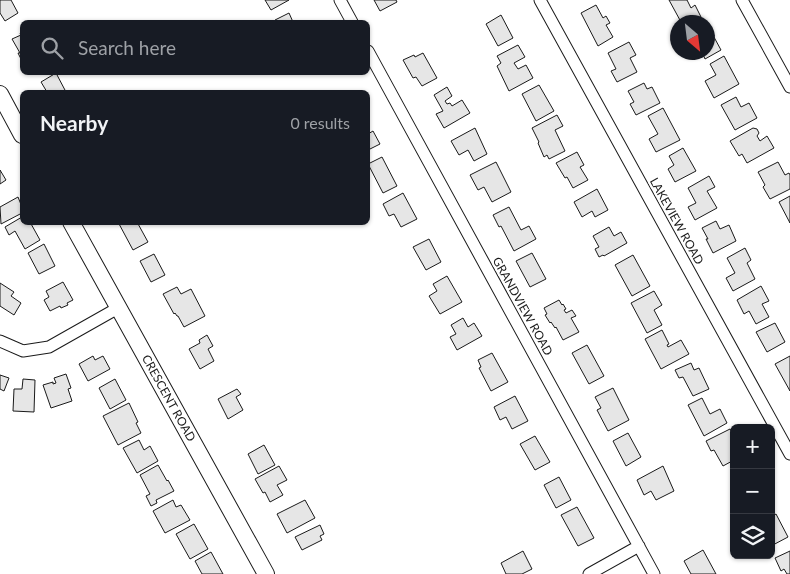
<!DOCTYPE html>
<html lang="en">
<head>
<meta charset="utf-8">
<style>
	body { margin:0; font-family:Lato,sans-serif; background:#20242c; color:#f1f3f6 }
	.controls { position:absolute; right:15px; bottom:15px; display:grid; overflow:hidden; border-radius:8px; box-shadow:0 1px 4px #0004 }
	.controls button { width:45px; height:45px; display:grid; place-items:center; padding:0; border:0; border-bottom:1px solid #363941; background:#171b24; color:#f1f3f6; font:25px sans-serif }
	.compass { position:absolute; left:670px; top:15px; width:45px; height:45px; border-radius:50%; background:#171b24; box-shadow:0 1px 4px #0004; rotate:152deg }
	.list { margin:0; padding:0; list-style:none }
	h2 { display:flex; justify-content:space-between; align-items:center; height:65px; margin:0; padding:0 20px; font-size:21px }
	h2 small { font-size:16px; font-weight:400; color:#9ea1a6 }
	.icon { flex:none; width:28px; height:28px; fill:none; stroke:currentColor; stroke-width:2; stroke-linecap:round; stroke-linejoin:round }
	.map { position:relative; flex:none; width:790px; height:574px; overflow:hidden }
	.search { position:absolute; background:#171b24; box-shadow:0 1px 4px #0004; left:20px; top:20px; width:350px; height:55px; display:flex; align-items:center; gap:12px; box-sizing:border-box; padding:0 18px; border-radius:8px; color:#9ea1a6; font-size:19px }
	.panel { position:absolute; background:#171b24; box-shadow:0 1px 4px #0004; left:20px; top:90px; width:350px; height:135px; border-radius:8px }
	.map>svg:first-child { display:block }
</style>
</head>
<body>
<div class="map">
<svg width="790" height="574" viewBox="0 0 790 574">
	<rect width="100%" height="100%" fill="#fff"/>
	<path fill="#e6e6e6" stroke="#1a1a1a" d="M0 0H11L18 13 5 21 0 13Z
		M265 0H289L271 10Z
		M374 0H396L397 2 380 11Z
		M669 0H687L691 8 695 5 701 17 691 22H681Z
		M596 5 603 18 606 16 610 23 606 25 613 37 598 46 581 13Z
		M289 13 293 22H276L275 20Z
		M501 15 513 38 498 46 486 24Z
		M708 26 721 50 705 59 702 52H708Z
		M22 32V61L18 53H20L12 39 21 35 20 33Z
		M629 42 636 55 630 58 637 72 617 82 611 71 616 69 608 53Z
		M518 45 525 57 514 63 518 69 526 65 533 78 509 91 497 66 501 63 497 56Z
		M423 53 437 78 422 86 416 77 413 78 403 60 414 55 415 57Z
		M724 56 739 84 714 98 705 81 716 75 710 64Z
		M56 73 66 92H47L41 82Z
		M644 83 647 89 652 87 660 103 636 115 630 104 634 102 628 91Z
		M539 85 554 111 536 121 522 94Z
		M447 87 452 96 445 101 447 104 450 103 452 106 462 100 470 113 444 128 436 114 443 111 434 95Z
		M736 97 741 107 749 103 757 118 735 130 721 105Z
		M663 108 680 140 656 152 649 139 658 134 648 116Z
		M557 115 563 126 555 130 565 151 549 159 547 155 544 157 538 143 539 142 532 128Z
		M475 128 487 154 474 161 468 150 459 155 451 141Z
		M753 128 757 129 759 133 757 136 760 141 767 136 774 148 747 163 742 154 739 156 730 141Z
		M373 131 380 144 368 150V133V134Z
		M683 148 696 171 675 182 668 169 674 165 669 156Z
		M577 152 584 165 580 167 588 180 573 188 567 177 565 178 556 163Z
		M382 157 397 186 383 193 368 164Z
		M496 162 511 192 492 202 484 187 478 190 470 175Z
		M778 162 785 175 789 173 790 175V189L770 199 763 187 765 185 758 172Z
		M0 170 6 180 0 184Z
		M709 176 715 187 707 191 717 208 695 220 688 207 696 203 688 188Z
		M597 189 608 210 595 217 592 211 582 217 574 202Z
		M403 193 417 219 401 227 394 214 389 216 383 204Z
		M790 196V223L779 202Z
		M18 197 22 207V213L1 224 0 207Z
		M509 207 521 230 529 226 536 239 514 251 501 226 499 227 493 215Z
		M22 217V222H30L40 240 25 249 15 231 9 235 5 227Z
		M716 221 720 229 729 225 736 241 713 253 706 239H708L702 228Z
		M118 222H137L148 242 133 250Z
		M609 227 614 236 621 232 627 243 604 256 603 255 599 257 595 249 599 247 593 236Z
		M429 239 441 262 426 270 413 247Z
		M44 244 55 266 39 274 28 253Z
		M745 248 751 260 747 263 755 279 733 291 726 278 735 273 727 258Z
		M532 253 546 279 530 287 516 261Z
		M154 254 165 275 151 282 140 261Z
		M633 255 650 286 632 296 615 265Z
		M447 276 462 302 440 314 429 296 437 291 433 284Z
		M63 282 73 300 67 303 68 305 61 308 60 306 50 311 44 300 49 297 46 291Z
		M0 283 14 292 11 296 21 303 14 315 0 306Z
		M761 286 769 301 762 304 769 317 756 324 749 311 744 314 737 300Z
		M177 287 181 294 191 289 205 316 184 327 178 316H177L175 313 174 314 163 294Z
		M654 291 662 305 654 310 662 325 647 333 631 303Z
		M559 300 562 305 563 304 566 309 564 310 566 313 572 310 576 316 571 318 579 332 563 340 556 327 555 328 551 322 550 323 545 315 547 314 544 308Z
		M463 318 468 327 474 323 482 336 457 350 450 337 456 334 451 325Z
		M775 323 785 342 767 352 756 332Z
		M662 330 669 344 667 345 668 347 681 340 689 354 661 369 645 339Z
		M207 335 213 346 208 349 214 361 200 369 189 349 200 343 199 340Z
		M587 345 604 376 589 384 572 353Z
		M492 353 508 382 491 391 479 368 481 367 478 360Z
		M93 356 95 360 103 356 110 369 88 381 79 364Z
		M790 356V391L775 364Z
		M691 363 694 370 699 368 709 389 693 396 683 377 679 378 675 370Z
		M66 374 71 388 68 389 72 401 51 408 43 385 53 382V384L56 383 54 378Z
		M0 375 9 378 4 391 0 389Z
		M23 379 35 380 34 412 13 411 14 389H22Z
		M115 379 126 400 110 409 99 388Z
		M613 388 629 420 608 431 597 410 601 408 595 397Z
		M237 389 241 394 236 397 243 410 228 419 218 399Z
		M515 396 528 421 512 429 506 417 500 420 494 407Z
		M702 398 710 414 720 409 727 423 704 436 688 405Z
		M129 403 138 422 136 423 141 433 118 445 103 416Z
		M730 429 734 436V460L723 466 714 450 711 451 706 441Z
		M628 433 641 457 626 466 613 441Z
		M535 436 550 462 535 470 520 444Z
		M139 440 144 450 150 446 158 461 137 473 123 448Z
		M264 445 275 465 258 474 248 454Z
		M158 465 167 481 168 480 174 491 156 500 157 503 151 506 146 496 150 494 140 475Z
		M279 466 287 480 277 485 283 495 270 502 265 492 263 493 255 479Z
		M663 466 674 491 656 500 651 491 644 495 637 480Z
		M559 477 571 500 556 508 544 485Z
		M173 500 176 507 181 505 190 520 165 533 153 511Z
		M305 500 315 518 287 533 277 514Z
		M577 507 594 538 578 546 561 515Z
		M776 514 788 537 771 546V517Z
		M194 524 208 549 190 559 176 534Z
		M320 525 324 534 320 536 322 540 302 550 295 537Z
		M703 550 716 574H691L684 561Z
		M523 551 532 569 522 574H506L501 563Z
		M790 551V574H787L784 569 781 571 775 558Z
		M211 552 223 574H202L195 561Z"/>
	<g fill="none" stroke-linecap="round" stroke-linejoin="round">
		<defs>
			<path id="street" d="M340 0 352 22
				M540 0 790 454
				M742 0 790 87
				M368 51 654 574
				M0 341 23 351 49 347 118 308
				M589 574 639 546"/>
			<path id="secondary" d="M0 94 22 135
				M71 222 266 574"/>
		</defs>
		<use href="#street" stroke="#1a1a1a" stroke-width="13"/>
		<use href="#secondary" stroke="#1a1a1a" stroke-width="18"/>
		<use href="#street" stroke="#fff" stroke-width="11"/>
		<use href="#secondary" stroke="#fff" stroke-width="16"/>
	</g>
	<g text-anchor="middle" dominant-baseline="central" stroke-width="4" stroke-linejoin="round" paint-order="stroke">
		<g font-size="12" fill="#1a1a1a" stroke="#fff">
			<text transform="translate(677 221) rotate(61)">LAKEVIEW ROAD</text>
			<text transform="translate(523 306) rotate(61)">GRANDVIEW ROAD</text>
			<text transform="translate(169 398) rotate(61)">CRESCENT ROAD</text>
		</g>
	</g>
</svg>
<div class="controls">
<button>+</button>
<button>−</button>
<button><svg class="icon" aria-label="layers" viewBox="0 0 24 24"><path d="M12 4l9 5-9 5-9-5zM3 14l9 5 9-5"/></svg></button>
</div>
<svg class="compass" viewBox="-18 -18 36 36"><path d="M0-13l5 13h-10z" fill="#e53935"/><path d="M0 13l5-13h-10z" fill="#9ea1a6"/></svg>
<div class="search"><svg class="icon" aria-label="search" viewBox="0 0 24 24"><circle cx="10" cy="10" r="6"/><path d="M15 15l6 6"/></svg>Search here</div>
<section class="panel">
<h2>Nearby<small>0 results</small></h2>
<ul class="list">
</ul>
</section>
</div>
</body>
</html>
